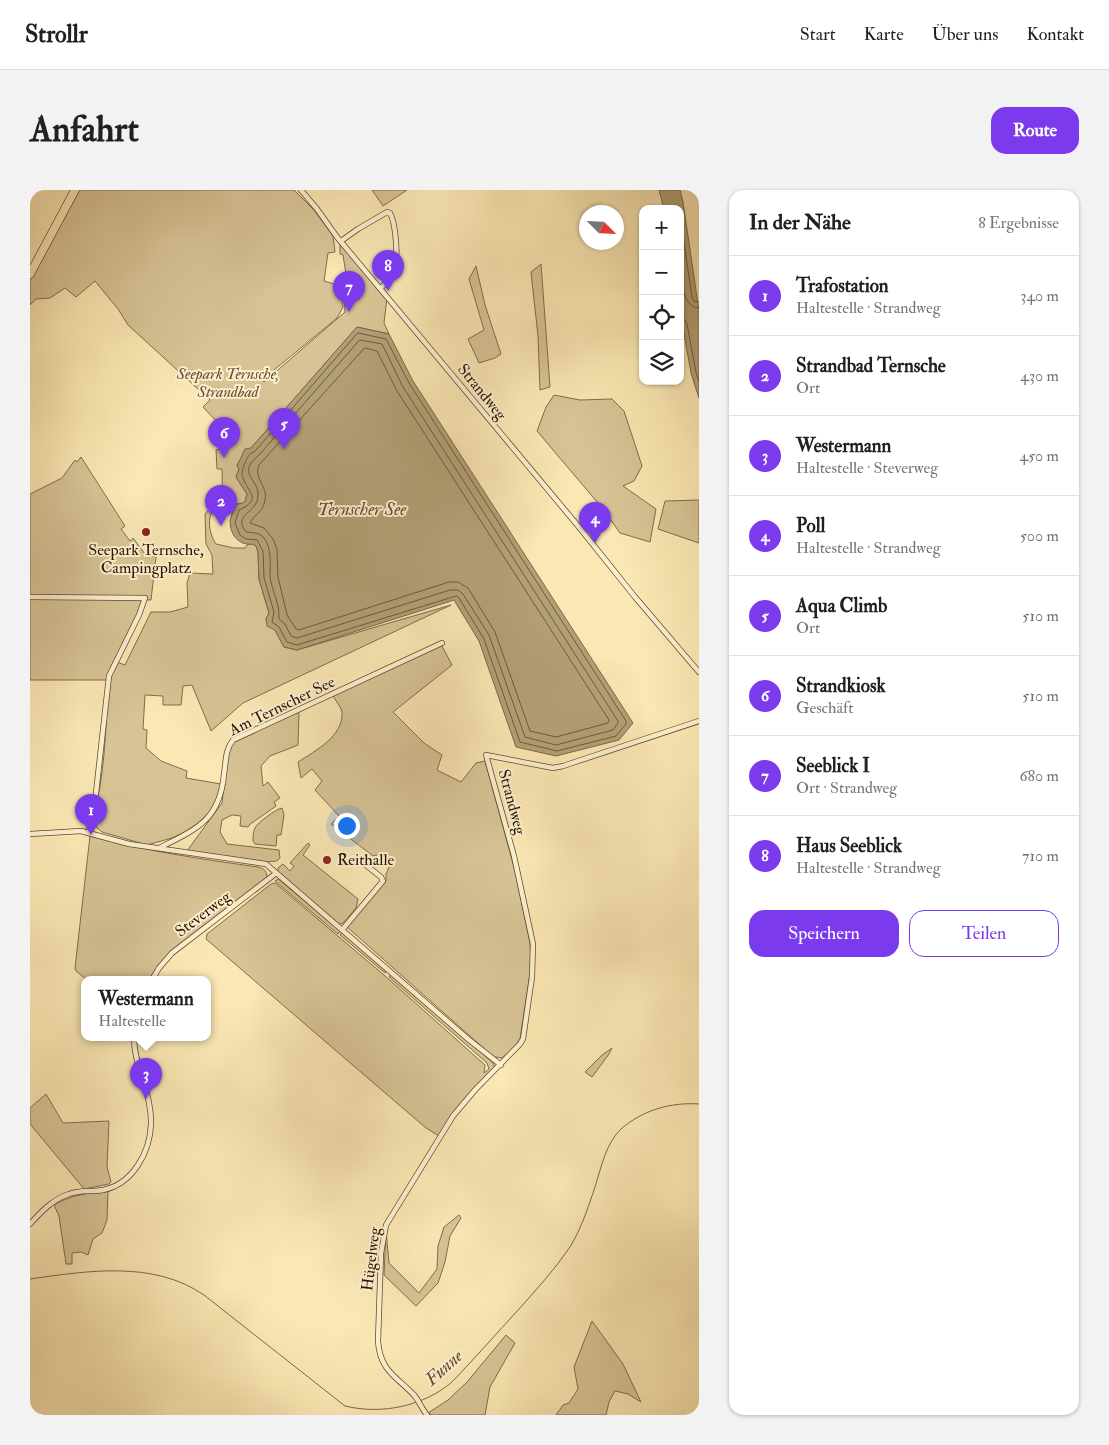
<!DOCTYPE html>
<html lang="de">
<head>
<meta charset="utf-8">
<style>
	body { margin:0; font-family:"IM FELL Double Pica",serif; background:#f2f2f2; color:#202124 }
	.controls { position:absolute; right:15px; top:15px; display:grid; overflow:hidden; border-radius:10px; box-shadow:0 1px 4px #0004 }
	.controls button { width:45px; height:45px; display:grid; place-items:center; padding:0; border:0; border-bottom:1px solid #e0e0e0; background:#fff; color:#202124; font:25px sans-serif }
	.compass { position:absolute; left:549px; top:15px; width:45px; height:45px; border-radius:50%; background:#fff; box-shadow:0 1px 4px #0004; rotate:114deg }
	.you { position:absolute; left:316px; top:635px; width:18px; height:18px; margin:-12px; border:4px solid #fff; border-radius:50%; background:#1a73e8; box-shadow:0 0 0 8px #1a73e833 }
	.badge { display:grid; place-items:center; width:32px; height:32px; border-radius:50%; background:#7c3aed; color:#fff; font-size:16px; font-weight:700 }
	.pin { position:absolute; translate:-50% -41px; filter:drop-shadow(0 1px 2px #0008) }
	.pin::after { content:''; position:absolute; top:26px; width:18px; height:15px; background:inherit; clip-path:polygon(0 0,100% 0,50% 100%) }
	.popup { position:absolute; left:51px; top:786px; width:130px; height:65px; box-sizing:border-box; display:grid; place-content:center; border-radius:10px; background:#fff; filter:drop-shadow(0 1px 4px #0005); font-size:16px; white-space:nowrap; color:#757577 }
	.popup b { font-size:19px; color:#202124 }
	.popup::after { content:''; position:absolute; left:50%; top:100%; margin-left:-10px; border:10px solid transparent; border-top-color:#fff }
	.list { margin:0; padding:0; list-style:none }
	h2 { display:flex; justify-content:space-between; align-items:center; height:65px; margin:0; padding:0 20px; font-size:21px }
	h2 small { font-size:16px; font-weight:400; color:#757577 }
	.list li { display:grid; grid-template-columns:32px 1fr auto; gap:15px; align-items:center; box-sizing:border-box; height:80px; padding:0 20px; border-top:1px solid #e0e0e0 }
	.list b { display:block; font-size:19px; white-space:nowrap }
	.list p { margin:0; font-size:16px; white-space:nowrap; color:#757577 }
	.list em { font-size:16px; font-style:normal; color:#757577 }
	.actions { display:flex; gap:10px; padding:15px 20px }
	.actions a { flex:1; padding:11px 0; border:1px solid #7c3aed; border-radius:15px; text-align:center; font-size:18px; color:#7c3aed }
	.actions .main { background:#7c3aed; color:#fff }
	.icon { flex:none; width:28px; height:28px; fill:none; stroke:currentColor; stroke-width:2; stroke-linecap:round; stroke-linejoin:round }
	.map { position:relative; flex:none; width:669px; height:1225px; overflow:hidden; border-radius:15px }
	header { display:flex; align-items:center; gap:30px; box-sizing:border-box; height:70px; padding:0 25px; background:#fff; border-bottom:1px solid #e0e0e0 }
	header strong { font-size:24px }
	nav { display:flex; gap:28px; margin-inline-start:auto; font-size:18px }
	.intro { display:flex; align-items:center; justify-content:space-between; box-sizing:border-box; height:120px; padding:0 30px }
	h1 { margin:0; font-size:35px }
	.button { padding:12px 22px; border-radius:15px; background:#7c3aed; color:#fff; font-size:18px; font-weight:700 }
	main { display:flex; gap:30px; padding:0 30px }
	aside { flex:1; background:#fff; border-radius:15px; box-shadow:0 1px 4px #0004 }
	.map>svg:first-child { display:block }
</style>
</head>
<body>
<header>
<strong>Strollr</strong>
<nav><a>Start</a><a>Karte</a><a>Über uns</a><a>Kontakt</a></nav>
</header>
<div class="intro"><h1>Anfahrt</h1><a class="button">Route</a></div>
<main>
<div class="map">
<svg width="669" height="1225" viewBox="0 0 669 1225">
	<rect width="100%" height="100%" fill="#fae7b3"/>
	<filter id="stains"><feTurbulence type="fractalNoise" baseFrequency=".004" numOctaves="4"/><feColorMatrix values="0 0 0 0 .2 0 0 0 0 .09 0 0 0 0 .02 0 0 0 .5 -.17"/></filter>
	<radialGradient id="worn" r=".72"><stop offset=".6" stop-color="#630" stop-opacity="0"/><stop offset="1" stop-color="#630" stop-opacity=".3"/></radialGradient>
	<path fill="#d7c395" stroke="#806c4a" d="M49 0H264L284 20 303 46 305 62 298 63 294 91 311 96 313 117 307 128 232 190 234 192 315 122 314 98 318 97 313 65 310 64V53L357 108 354 133 359 144 327 137 221 258 213 265 207 275 209 279 206 287 217 304 215 311 213 313C209 313 188 317 186 318 175 325 180 346 186 354L204 358H215L218 354H223L226 356 228 362 229 389 239 423 236 429 245 440 254 457 267 460 421 415 213 513 181 541 162 495 153 496 151 515H133V506L115 505 113 539 117 540 116 558 131 571 157 581 156 588 191 594 186 614 168 636 142 648 117 655 72 642 66 637 68 631 63 629C75 585 76 538 78 493L77 490H0V304L32 288 45 270 47 272 51 267 95 336 91 339 100 351 103 348 115 364 126 367 121 410H116L87 472 95 475 121 422H140L158 417 157 393 160 383 183 384 182 365 176 354 175 324C192 303 193 306 192 279H187L186 260 192 258 188 233 173 217 180 210 98 135 88 119 65 91 46 107 35 98 20 108 6 109 0 115V91Z
		M342 0H377L353 16Z
		M511 74 520 197 510 200 508 146 501 82Z
		M446 76 455 115 471 164 465 168 449 173 438 149 454 140 439 89Z
		M524 205 550 210 582 209 594 221 612 276 604 291 593 296 626 319 620 352 590 343 573 319 507 241 516 217Z
		M669 310V353L628 339 635 311Z
		M411 454 422 475 363 522 394 553 412 565 407 580 431 592 446 573 455 571 485 681 500 753 501 777 490 849 484 858 472 868 465 867 457 861 317 737 356 691V684L359 677 356 669 351 664 343 666 301 634 309 626 285 600 292 591 282 579 271 588 268 572C285 561 314 546 312 522 311 517 305 510 302 504Z
		M269 522 268 555 240 566 231 576 233 596 238 592 250 608 244 612 246 616 219 635 218 637 210 636 211 626 202 625 192 630 190 642 197 654 249 660 250 668 247 671 236 672 157 661 192 613 198 561 203 550Z
		M252 618 254 625 251 645H247L246 656 225 654 223 651C223 647 223 642 225 638 227 633 246 619 252 618Z
		M60 646C115 661 171 669 228 677 235 679 237 681 237 689L140 763 128 775 119 790H57L46 781 45 778Z
		M278 653 280 655 273 665 328 709 326 718 313 733 309 734 250 683 248 684V678L253 674 260 681 264 676 260 673Z
		M248 689 310 741 308 744 245 691Z
		M245 693 354 785 455 875 454 883 459 879 457 873 359 787 361 784 464 874V879L409 946 396 938 176 749 177 744 241 694Z
		M312 742 357 780 355 783 310 745Z
		M582 858 579 864 562 887 555 882 572 865Z
		M16 904 33 933 79 931 77 977 81 992 79 994 54 999 0 934V918Z
		M78 1001 77 1030 72 1043 63 1049 58 1065 51 1062 42 1063V1074H36L29 1026 24 1015C41 1005 58 1003 78 1001Z
		M429 1025 431 1028 420 1046 415 1072 408 1093 386 1116 354 1085 356 1041 359 1073 389 1103 407 1079 408 1056 414 1037Z
		M562 1131 593 1174 611 1212 598 1204 585 1201 579 1212 576 1225H526L533 1215 539 1213 548 1199 544 1177Z
		M476 1145 485 1153 460 1197 455 1225H401L398 1223 418 1210 437 1192Z"/>
	<path fill="#b39f76" stroke="#7c6747" d="M629 0H650L653 12 669 121V208L661 183 650 121V19H634Z
		M327 137 359 144 383 191 603 533 589 550 526 566 486 557 449 451 424 410 267 460 254 457 245 440 237 436 236 429 239 423 229 389 228 362 226 356 223 354C209 356 200 345 200 331 201 325 204 321 204 315L213 313 215 311 217 304 206 287 209 279 207 276 215 259 221 258Z"/>
	<g fill="none" stroke-linecap="round" stroke-linejoin="round">
		<path stroke="#6e5a3b" stroke-width="1" d="M650 26 662 107 664 111 669 112
			M650 71C652 86 650 117 669 118
			M650 129 655 130 657 134 666 182 669 192
			M328 143 356 149 379 193 596 531V534L586 546 527 561 490 552 454 449 429 408 426 406 267 455 257 452 249 437 242 432 244 422 234 388 233 361 227 350 216 349 210 345 205 333 209 320C233 309 218 303 213 288 211 284 213 277 215 273 218 266 218 265 225 261Z
			M330 150 352 154 373 197 588 531V533L583 540 526 555 495 547 459 445 433 404 428 400H420L267 448 261 446 255 434 249 429C250 414 242 401 240 387 240 375 242 358 234 348 229 342 223 343 216 342 202 324 227 324 228 306 230 289 205 284 229 265Z
			M335 158 347 161 367 201 579 530 578 533 526 547 500 541 465 442 438 398 428 392H419L269 440 266 439 257 425 248 387 247 359 243 349 234 338 220 333C224 324 233 323 235 310 238 296 223 288 229 275Z"/>
		<path stroke="#7c6747" stroke-width="1" d="M0 1089C57 1081 123 1070 174 1105L315 1216C352 1225 394 1216 422 1192 445 1168 467 1143 489 1119 507 1099 525 1079 540 1057 551 1039 558 1018 565 997 571 978 576 953 591 939 613 920 641 912 669 914"/>
		<defs>
			<path id="street" d="M271 0 287 19 307 47 549 337 605 407 669 482
				M311 51 328 39 357 22 360 23C366 33 368 68 365 79 363 86 356 92 351 98
				M0 407 115 408 109 425 79 486 65 612 59 642
				M0 644 51 641 99 654 236 674 438 849 471 875
				M129 658C167 639 190 630 194 584 196 572 195 560 203 550L412 453
				M312 740 353 691 351 687 332 672
				M122 790 129 778 142 763 245 684
				M0 1034C11 1022 23 1009 39 1004 50 1000 61 1002 73 1000 103 994 120 962 121 934 122 903 104 877 104 848
				M397 1225C392 1219 389 1211 384 1205 366 1186 350 1181 348 1151L351 1063 356 1035 423 926 445 900 490 854 493 849 502 787 503 754 484 666 456 565 523 578 533 576 669 531"/>
			<path id="primary" d="M0 84 45 0"/>
		</defs>
		<use href="#street" stroke="#5e492d" stroke-width="6"/>
		<use href="#primary" stroke="#2a1400" stroke-width="9"/>
		<use href="#street" stroke="#fcefce" stroke-width="4.5"/>
		<use href="#primary" stroke="#fae7b3" stroke-width="8"/>
	</g>
	<g fill="#8f2418" stroke="#fcefce" stroke-width="2">
		<circle cx="116" cy="342" r="5"/>
		<circle cx="297" cy="670" r="5"/>
	</g>
	<g text-anchor="middle" dominant-baseline="central" stroke-width="4" stroke-linejoin="round" paint-order="stroke">
		<g font-size="16" font-style="italic" fill="#675134" stroke="#fcefce">
			<text x="198" y="184">Seepark Ternsche,<tspan x="198" dy="18">Strandbad</tspan></text>
		</g>
		<g font-size="16" fill="#2a1400" stroke="#fcefce">
			<text transform="translate(452 202) rotate(51)">Strandweg</text>
			<text transform="translate(252 516) rotate(-26)">Am Ternscher See</text>
			<text transform="translate(482 612) rotate(75)">Strandweg</text>
			<text transform="translate(173 724) rotate(-37)">Steverweg</text>
			<text transform="translate(341 1069) rotate(-83)">Hügelweg</text>
		</g>
		<g font-size="16" fill="#2a1400" stroke="#fcefce">
			<text x="116" y="360">Seepark Ternsche,<tspan x="116" dy="18">Campingplatz</tspan></text>
			<text x="307" y="670" text-anchor="start">Reithalle</text>
		</g>
		<g font-size="18" font-style="italic" fill="#614c2f" stroke="#fcefce">
			<text x="332" y="319">Ternscher See</text>
			<text transform="translate(414 1178) rotate(-42)">Funne</text>
		</g>
	</g>
	<rect width="100%" height="100%" filter="url(#stains)"/>
	<rect width="100%" height="100%" fill="url(#worn)"/>
</svg>
<div class="controls">
<button>+</button>
<button>−</button>
<button><svg class="icon" aria-label="locate" viewBox="0 0 24 24"><circle cx="12" cy="12" r="6"/><path d="M12 2v4M12 18v4M2 12h4M18 12h4"/></svg></button>
<button><svg class="icon" aria-label="layers" viewBox="0 0 24 24"><path d="M12 4l9 5-9 5-9-5zM3 14l9 5 9-5"/></svg></button>
</div>
<svg class="compass" viewBox="-18 -18 36 36"><path d="M0-13l5 13h-10z" fill="#e53935"/><path d="M0 13l5-13h-10z" fill="#757577"/></svg>
<div class="you"></div>
<div class="pin badge" style="left:61px;top:645px">1</div>
<div class="pin badge" style="left:191px;top:336px">2</div>
<div class="pin badge" style="left:116px;top:909px">3</div>
<div class="popup"><b>Westermann</b>Haltestelle</div>
<div class="pin badge" style="left:565px;top:353px">4</div>
<div class="pin badge" style="left:254px;top:259px">5</div>
<div class="pin badge" style="left:194px;top:268px">6</div>
<div class="pin badge" style="left:319px;top:122px">7</div>
<div class="pin badge" style="left:358px;top:101px">8</div>
</div>
<aside>
<h2>In der Nähe<small>8 Ergebnisse</small></h2>
<ul class="list">
<li><span class="badge">1</span><div><b>Trafostation</b><p>Haltestelle · Strandweg</p></div><em>340 m</em></li>
<li><span class="badge">2</span><div><b>Strandbad Ternsche</b><p>Ort</p></div><em>430 m</em></li>
<li><span class="badge">3</span><div><b>Westermann</b><p>Haltestelle · Steverweg</p></div><em>450 m</em></li>
<li><span class="badge">4</span><div><b>Poll</b><p>Haltestelle · Strandweg</p></div><em>500 m</em></li>
<li><span class="badge">5</span><div><b>Aqua Climb</b><p>Ort</p></div><em>510 m</em></li>
<li><span class="badge">6</span><div><b>Strandkiosk</b><p>Geschäft</p></div><em>510 m</em></li>
<li><span class="badge">7</span><div><b>Seeblick I</b><p>Ort · Strandweg</p></div><em>680 m</em></li>
<li><span class="badge">8</span><div><b>Haus Seeblick</b><p>Haltestelle · Strandweg</p></div><em>710 m</em></li>
</ul>
<div class="actions"><a class="main">Speichern</a><a>Teilen</a></div>
</aside>
</main>
</body>
</html>
